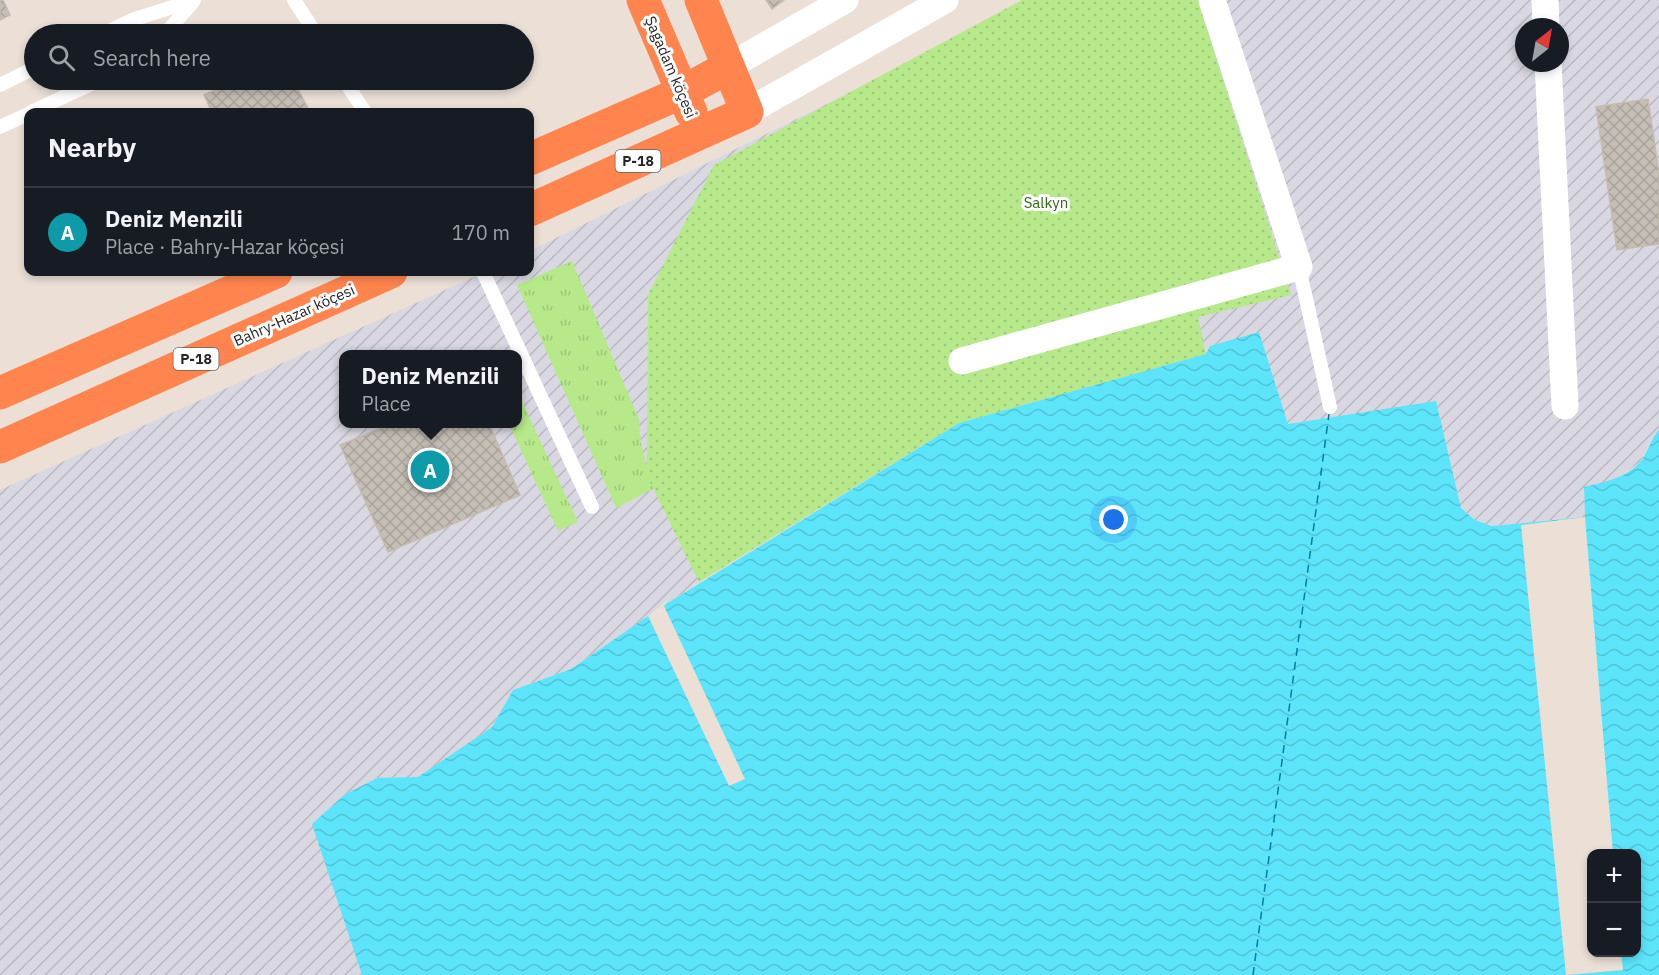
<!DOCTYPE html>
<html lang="en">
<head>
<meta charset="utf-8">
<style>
	body { margin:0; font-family:"IBM Plex Sans",sans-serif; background:#20242c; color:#f1f3f6 }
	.controls { position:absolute; right:18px; bottom:18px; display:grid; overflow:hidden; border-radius:12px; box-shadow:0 3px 9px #0003 }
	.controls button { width:54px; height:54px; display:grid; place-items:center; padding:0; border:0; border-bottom:2px solid #363941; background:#171b24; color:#f1f3f6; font:30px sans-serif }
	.compass { position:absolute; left:1515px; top:18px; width:54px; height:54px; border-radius:50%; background:#171b24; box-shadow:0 3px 9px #0003; rotate:31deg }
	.you { position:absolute; left:1114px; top:520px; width:21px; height:21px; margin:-15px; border:4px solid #fff; border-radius:50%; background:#1a73e8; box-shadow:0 0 0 9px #1a73e833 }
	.badge { display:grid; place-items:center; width:39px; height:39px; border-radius:50%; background:#ea580c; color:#fff; font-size:20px; font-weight:700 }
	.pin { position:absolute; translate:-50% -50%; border:3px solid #fff; box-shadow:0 2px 6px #0006 }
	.popup { position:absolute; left:339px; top:350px; width:183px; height:78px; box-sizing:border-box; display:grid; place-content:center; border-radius:12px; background:#171b24; filter:drop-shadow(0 2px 4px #0005); font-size:20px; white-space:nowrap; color:#9ea1a6 }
	.popup b { font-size:22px; color:#f1f3f6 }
	.popup::after { content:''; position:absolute; left:50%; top:100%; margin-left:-12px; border:12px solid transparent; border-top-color:#171b24 }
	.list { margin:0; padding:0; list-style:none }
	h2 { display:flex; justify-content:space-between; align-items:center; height:78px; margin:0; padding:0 24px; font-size:26px }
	h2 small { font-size:20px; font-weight:400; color:#9ea1a6 }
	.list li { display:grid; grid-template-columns:39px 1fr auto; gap:18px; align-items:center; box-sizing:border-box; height:90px; padding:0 24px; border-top:2px solid #363941 }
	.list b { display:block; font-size:22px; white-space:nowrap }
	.list p { margin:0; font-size:20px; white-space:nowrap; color:#9ea1a6 }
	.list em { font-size:20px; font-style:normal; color:#9ea1a6 }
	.icon { flex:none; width:33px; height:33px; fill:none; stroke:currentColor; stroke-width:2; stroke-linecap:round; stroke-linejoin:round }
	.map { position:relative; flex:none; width:1659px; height:975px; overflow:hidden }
	.search { position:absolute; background:#171b24; box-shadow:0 3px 9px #0003; left:24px; top:24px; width:510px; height:66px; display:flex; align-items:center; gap:15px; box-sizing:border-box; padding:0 21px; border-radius:33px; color:#9ea1a6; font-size:22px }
	.panel { position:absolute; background:#171b24; box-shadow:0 3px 9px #0003; left:24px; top:108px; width:510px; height:168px; border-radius:12px }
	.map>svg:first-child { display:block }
</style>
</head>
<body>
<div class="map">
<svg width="1659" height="975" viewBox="0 0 1659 975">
	<defs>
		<pattern id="industrial-furrows" width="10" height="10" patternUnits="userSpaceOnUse" patternTransform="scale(1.5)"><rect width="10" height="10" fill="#d9d8e2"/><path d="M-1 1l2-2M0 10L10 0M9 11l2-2" fill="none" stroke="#bab9c2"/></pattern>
		<pattern id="grass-tufts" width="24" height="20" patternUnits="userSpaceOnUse" patternTransform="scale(1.5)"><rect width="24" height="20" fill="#b7e98b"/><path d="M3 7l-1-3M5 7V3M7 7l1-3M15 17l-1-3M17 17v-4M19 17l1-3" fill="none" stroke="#9dc878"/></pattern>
		<pattern id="park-dots" width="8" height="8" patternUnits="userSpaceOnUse" patternTransform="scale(1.5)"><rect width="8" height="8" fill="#b7e98b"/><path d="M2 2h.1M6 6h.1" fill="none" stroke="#9dc878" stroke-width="1.8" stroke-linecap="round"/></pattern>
		<pattern id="water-waves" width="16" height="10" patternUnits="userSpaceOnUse" patternTransform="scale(1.5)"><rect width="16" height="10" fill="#5ce4fa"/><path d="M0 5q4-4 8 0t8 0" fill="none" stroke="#50c3d6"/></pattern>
		<pattern id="building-cross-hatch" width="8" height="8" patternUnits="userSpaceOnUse" patternTransform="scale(1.5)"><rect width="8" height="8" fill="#c5beb5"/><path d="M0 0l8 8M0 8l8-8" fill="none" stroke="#a9a39c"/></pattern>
	</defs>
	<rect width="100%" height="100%" fill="#ebdfd6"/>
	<path fill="url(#industrial-furrows)" fill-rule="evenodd" d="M1097 0H1659V430L1653 436 1640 462 1616 479 1584 487 1585 517 1492 526 1475 520 1461 508 1436 402 1288 424 1210 346 1206 354 959 423 699 582 664 606 670 597 648 616 571 669 513 690 492 727 418 778H377L344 795 313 824 362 975H0V490L485 272H530V251L952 42ZM1524 27H1560V63H1524ZM343 354H517V424H343Z"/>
	<path fill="url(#grass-tufts)" d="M572 261 639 419 641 444 653 489 616 508 517 285Z
		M517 391 578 522 558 531 509 424H517Z"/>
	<path fill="url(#park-dots)" d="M1022 0H1198L1291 295 1198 317 1206 354 959 423 699 582 647 476 648 295 714 165Z"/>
	<path fill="url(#water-waves)" fill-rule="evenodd" d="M1259 332 1288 424 1436 401 1461 508 1475 520 1492 526 1585 517 1584 487C1604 482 1626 478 1640 462 1648 453 1650 439 1659 430V975H362L312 824 344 795 377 778 418 777 492 727 513 690 571 669 648 616 675 592 666 604 959 423 1206 354 1210 346ZM1592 854H1636V952H1592Z"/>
	<path fill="#ebdfd6" d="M1585 517 1613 853 1592 854V952L1621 953 1623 970 1566 975 1521 525Z
		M675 592 664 606 745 779 729 786 648 616Z"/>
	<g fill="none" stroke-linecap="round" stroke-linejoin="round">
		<path stroke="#007ea1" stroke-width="1.5" stroke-dasharray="8 6" stroke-linecap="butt" d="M1253 975 1329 414"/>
	</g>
	<path fill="url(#building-cross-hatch)" stroke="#c6bbb0" stroke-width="1.5" d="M0 0H3L10 15 0 20Z
		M766 0H784L772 9Z
		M239 80H259L263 86 277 80H293L310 112H212L204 95Z
		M1648 99 1659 173V244L1617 250 1596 107Z
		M391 424H489L520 495 388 552 340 445Z"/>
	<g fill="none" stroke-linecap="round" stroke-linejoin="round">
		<path stroke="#fff" stroke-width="14" d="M294 0 316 34
			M103 34 132 20 194 0
			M165 34 193 2
			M344 80 365 112
			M0 85 34 68
			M31 112 100 80
			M0 127 28 114
			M1299 267 1330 407
			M483 272 592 507"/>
		<path stroke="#fff" stroke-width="27" d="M1545 0 1546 27
			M1548 63 1565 406
			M728 67 845 0
			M747 112 945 0
			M962 361 1299 267 1212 0"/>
		<path stroke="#ff844d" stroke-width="33" d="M643 0 691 112
			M530 159 683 92 728 67
			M530 210 747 112 701 0
			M0 393 276 272
			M0 447 391 272"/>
	</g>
	<g text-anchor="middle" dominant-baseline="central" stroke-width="6" stroke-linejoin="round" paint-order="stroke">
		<g fill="#fff" stroke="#676767" stroke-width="1.5">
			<rect x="615.5" y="150" width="45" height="22" rx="4.5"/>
			<rect x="173.5" y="348" width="45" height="22" rx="4.5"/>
		</g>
		<g font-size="14" font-weight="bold" fill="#262626">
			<text x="638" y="161">P-18</text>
			<text x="196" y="359">P-18</text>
		</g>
		<g font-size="15" fill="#262626" stroke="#fff">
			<text transform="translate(671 67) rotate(67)">Şagadam köçesi</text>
			<text transform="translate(294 315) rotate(-24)">Bahry-Hazar köçesi</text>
		</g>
		<g font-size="15" fill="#2e6812" stroke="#fff">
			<text x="1046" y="202">Salkyn</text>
		</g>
	</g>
</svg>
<div class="controls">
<button>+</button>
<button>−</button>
</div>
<svg class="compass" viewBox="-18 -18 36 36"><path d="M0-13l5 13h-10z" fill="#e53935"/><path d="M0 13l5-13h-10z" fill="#9ea1a6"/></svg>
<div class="you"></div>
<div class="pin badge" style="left:430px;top:470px;background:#0f9aa8">A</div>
<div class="popup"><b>Deniz Menzili</b>Place</div>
<div class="search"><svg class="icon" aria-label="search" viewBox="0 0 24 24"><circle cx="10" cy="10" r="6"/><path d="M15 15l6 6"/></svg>Search here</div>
<section class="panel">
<h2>Nearby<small></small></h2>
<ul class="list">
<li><span class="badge" style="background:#0f9aa8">A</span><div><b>Deniz Menzili</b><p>Place · Bahry-Hazar köçesi</p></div><em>170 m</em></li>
</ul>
</section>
</div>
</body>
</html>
